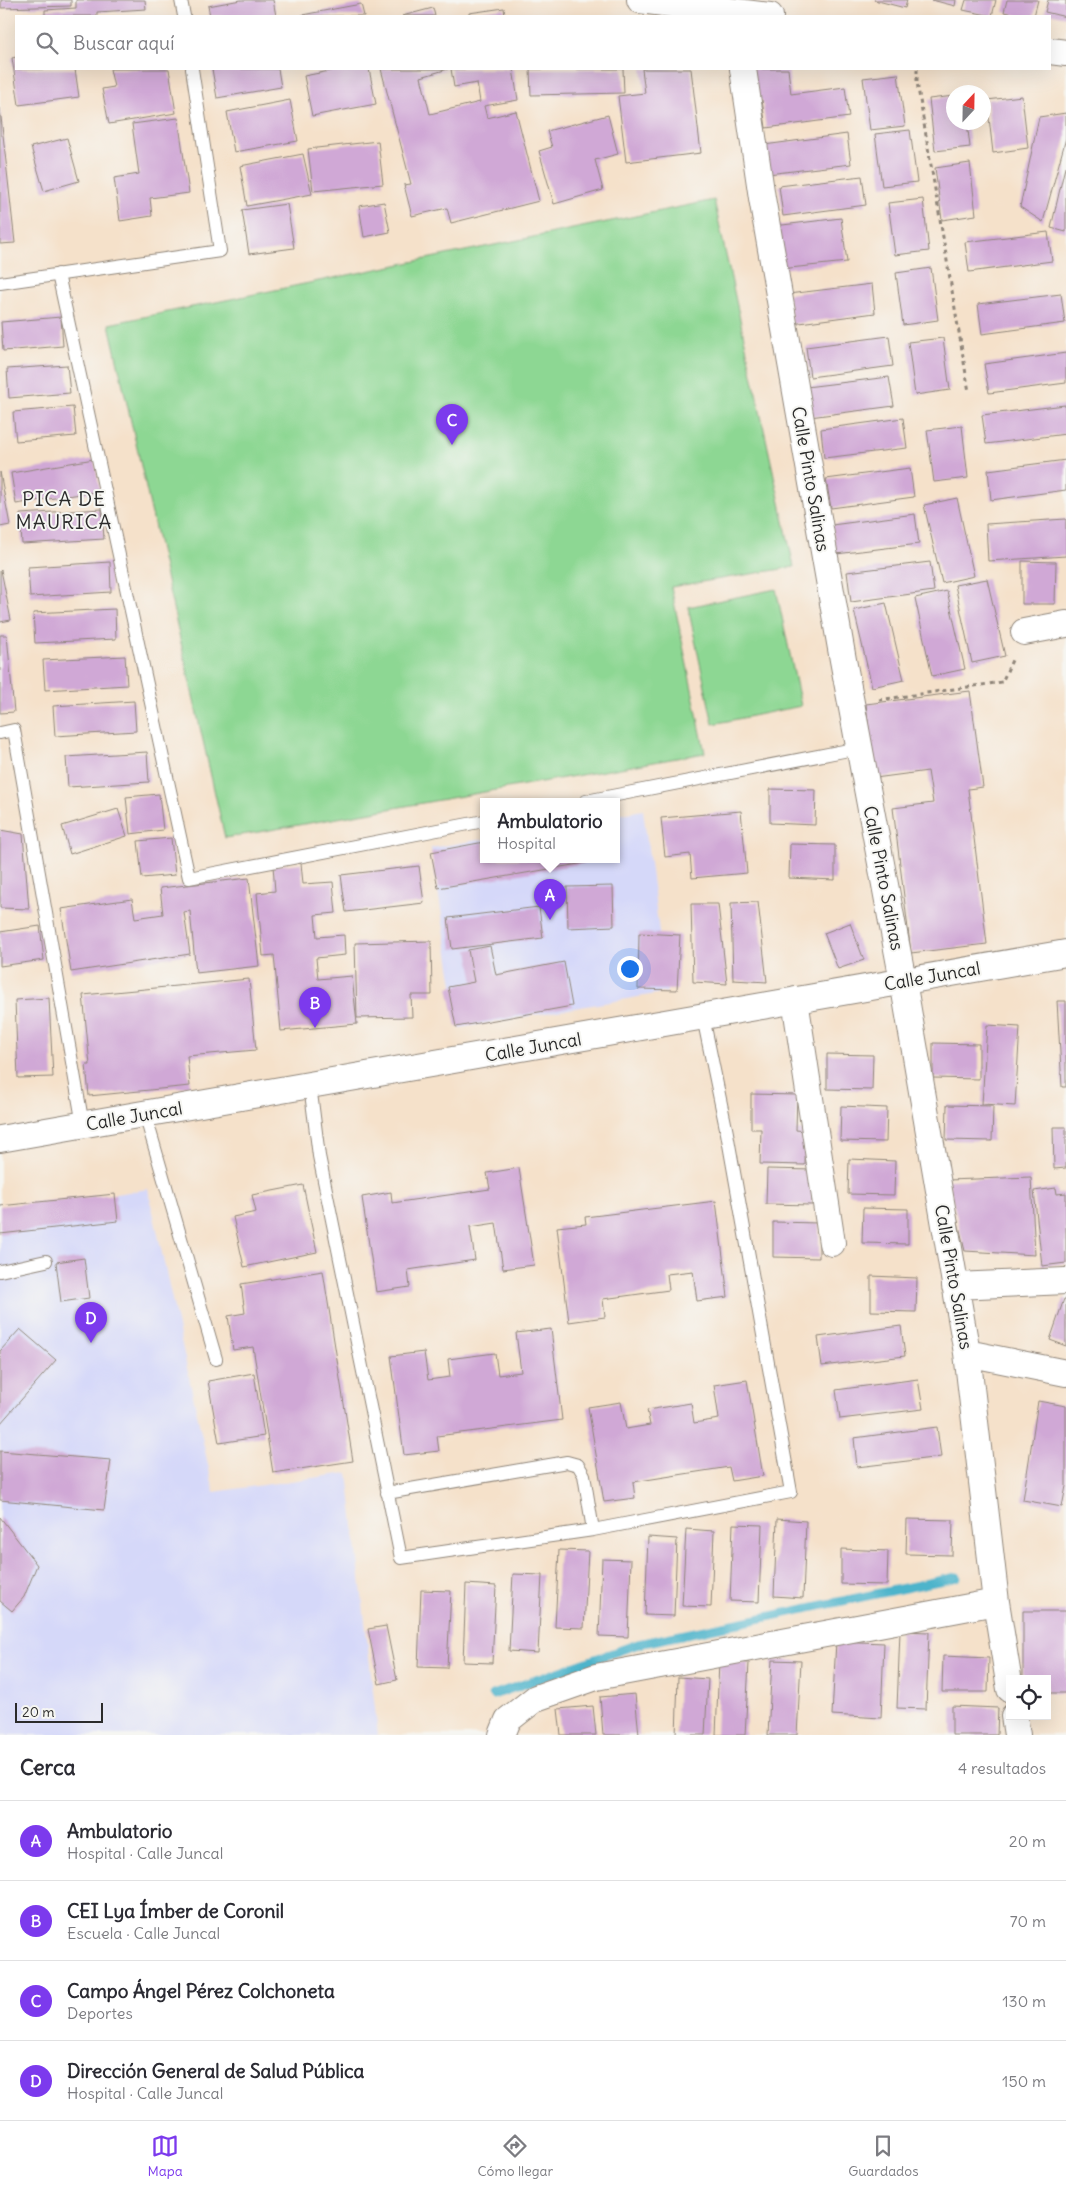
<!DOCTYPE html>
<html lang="es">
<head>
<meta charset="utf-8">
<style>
	body { margin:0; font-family:Delius,sans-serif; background:#f7f7f7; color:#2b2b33 }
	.controls { position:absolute; right:15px; bottom:15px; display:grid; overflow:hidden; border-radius:0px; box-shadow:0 5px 20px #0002 }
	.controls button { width:45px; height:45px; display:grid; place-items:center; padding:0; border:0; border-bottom:1px solid #e1e1e2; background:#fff; color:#2b2b33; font:25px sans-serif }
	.compass { position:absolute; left:946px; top:85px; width:45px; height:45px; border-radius:50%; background:#fff; box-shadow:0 5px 20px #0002; rotate:22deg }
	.scale { position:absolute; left:15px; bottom:12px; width:88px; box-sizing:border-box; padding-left:5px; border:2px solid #2b2b2b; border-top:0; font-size:14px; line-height:18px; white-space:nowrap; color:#2b2b2b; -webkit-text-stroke:4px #f6f6f2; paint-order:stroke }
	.you { position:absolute; left:629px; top:968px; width:18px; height:18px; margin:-12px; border:4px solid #fff; border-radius:50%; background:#1a73e8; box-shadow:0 0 0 8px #1a73e833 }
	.badge { display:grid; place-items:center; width:32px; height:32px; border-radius:50%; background:#7c3aed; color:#fff; font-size:16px; font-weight:700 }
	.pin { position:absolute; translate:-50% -41px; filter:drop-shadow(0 1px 2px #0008) }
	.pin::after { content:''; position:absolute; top:26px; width:18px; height:15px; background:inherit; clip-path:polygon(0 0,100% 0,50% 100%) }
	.popup { position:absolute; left:480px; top:798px; width:140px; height:65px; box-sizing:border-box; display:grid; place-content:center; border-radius:0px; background:#fff; filter:drop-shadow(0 1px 4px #0005); font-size:16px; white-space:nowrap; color:#7c7c81 }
	.popup b { font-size:19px; color:#2b2b33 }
	.popup::after { content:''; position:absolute; left:50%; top:100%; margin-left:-10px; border:10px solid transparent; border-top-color:#fff }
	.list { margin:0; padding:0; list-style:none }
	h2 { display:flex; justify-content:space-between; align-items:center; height:65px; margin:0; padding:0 20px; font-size:21px }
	h2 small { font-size:16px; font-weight:400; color:#7c7c81 }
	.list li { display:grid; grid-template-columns:32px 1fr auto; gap:15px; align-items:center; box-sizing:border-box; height:80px; padding:0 20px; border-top:1px solid #e1e1e2 }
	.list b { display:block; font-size:19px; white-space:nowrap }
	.list p { margin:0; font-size:16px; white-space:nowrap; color:#7c7c81 }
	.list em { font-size:16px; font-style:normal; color:#7c7c81 }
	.icon { flex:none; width:28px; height:28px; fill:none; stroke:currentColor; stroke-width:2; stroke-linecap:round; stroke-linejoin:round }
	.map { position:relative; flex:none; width:1066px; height:1735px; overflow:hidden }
	.search { position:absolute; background:#fff; box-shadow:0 5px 20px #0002; left:15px; right:15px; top:15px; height:55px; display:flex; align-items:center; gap:12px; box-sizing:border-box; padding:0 18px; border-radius:0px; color:#7c7c81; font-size:19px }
	.sheet { height:385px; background:#fff }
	nav { display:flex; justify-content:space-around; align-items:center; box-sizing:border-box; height:70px; border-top:1px solid #e1e1e2; background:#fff; font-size:14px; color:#7c7c81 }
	nav a { display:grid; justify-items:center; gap:2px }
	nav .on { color:#7c3aed }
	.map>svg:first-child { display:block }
</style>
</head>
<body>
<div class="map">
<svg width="1066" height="1735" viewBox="0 0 1066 1735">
	<rect width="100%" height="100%" fill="#f6f6f2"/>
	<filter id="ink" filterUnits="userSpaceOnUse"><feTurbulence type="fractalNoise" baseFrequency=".02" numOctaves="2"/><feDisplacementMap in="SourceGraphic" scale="10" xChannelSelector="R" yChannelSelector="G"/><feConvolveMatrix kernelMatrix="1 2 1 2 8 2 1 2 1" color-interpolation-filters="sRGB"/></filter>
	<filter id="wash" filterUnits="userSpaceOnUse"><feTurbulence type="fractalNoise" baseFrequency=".0096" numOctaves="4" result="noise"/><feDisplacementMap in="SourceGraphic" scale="20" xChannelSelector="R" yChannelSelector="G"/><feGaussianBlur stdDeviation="1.12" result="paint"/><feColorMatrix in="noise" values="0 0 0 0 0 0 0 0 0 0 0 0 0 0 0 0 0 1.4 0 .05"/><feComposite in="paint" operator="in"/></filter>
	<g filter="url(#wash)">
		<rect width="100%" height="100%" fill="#f5e1ca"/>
		<path fill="#d5d8f9" d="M643 810 667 992 460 1028 431 848 484 839V859H616V815Z
			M148 1189 214 1492 348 1473 378 1735H0V1212Z"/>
		<path fill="#8dd793" stroke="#5c815f" d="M714 200 794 567 671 587 705 753 225 838 109 324Z
			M776 589 801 706 713 724 688 607Z"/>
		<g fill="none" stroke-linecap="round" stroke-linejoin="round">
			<path stroke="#4db4cb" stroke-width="9" d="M493 1695 638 1644 957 1577"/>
		</g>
		<g id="blocks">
			<path fill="#d0a8d6" d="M1 0H71V6L1 8Z
				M76 0H145L146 9 97 12V16H45V10L76 8Z
				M241 0H273L276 16H210L208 6Z
				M874 0H907L905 8Z
				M932 0H956L955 6Z
				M966 0H996L992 16 963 10Z
				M1007 0H1038L1034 16H1020L1004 12Z
				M1048 0H1066V17L1045 12Z
				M361 4 364 16H302V15Z
				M433 8 435 16H402Z
				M504 8 505 16H469V13Z
				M16 57V69H75L79 97 19 105 12 58Z
				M110 69H169L176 113 109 124 102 89 114 87Z
				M212 69H278L281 87 217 98Z
				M340 69H369L376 104 312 116 304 76Z
				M381 69H448L421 77 430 114 480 102 477 83 454 87 451 69H513L518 100 484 106 487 118 516 111 539 201 451 223 447 208 412 216 404 185 411 184Z
				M530 69H623L624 93 531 95Z
				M642 69H691L701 153 626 162 618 96 645 93Z
				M752 69H788L791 94 845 87 849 117 766 128 762 100 757 101Z
				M898 74 905 126 870 130 863 78Z
				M954 96V122H967L970 147 935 151 929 99Z
				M1022 96 1028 148 993 153 987 100Z
				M290 100 298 141 234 152 227 112Z
				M0 108 15 243 0 244Z
				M1066 113V138L1043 222 1020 207 1039 117Z
				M608 115 618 154 595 160 603 190 554 204 539 151 552 147 547 131Z
				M178 118 189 193 150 198 152 216 120 221 114 178 139 174 132 124Z
				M910 130 917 182 882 186 875 134Z
				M847 134 851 164 768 174 764 145Z
				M67 138 79 181 44 191 31 147Z
				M378 141 383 184 313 191 308 149Z
				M303 154 312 194 247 206 240 166Z
				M970 163 976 215 942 220 935 168Z
				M1065 167H1066V232L1051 228Z
				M862 176 866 205 783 216 779 186Z
				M923 199 929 251 895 255 888 203Z
				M384 202 390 232 364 237 359 206Z
				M287 204 294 248 249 254 242 210Z
				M841 218 847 262 780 269 774 226Z
				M1048 232 1052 261 969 272 965 242Z
				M931 268 938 320 903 325 896 273Z
				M872 284 875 313 792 324 788 294Z
				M1061 294 1065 323 982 334 978 304Z
				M61 317 63 346 3 351 1 322Z
				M889 336 893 366 810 377 806 347Z
				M943 338 950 390 915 395 908 342Z
				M1066 353V383L989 393 984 364Z
				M67 365 70 393 9 398 7 369Z
				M889 377 894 406 810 417 806 387Z
				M1065 405 1066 434 986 444 982 415Z
				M73 407 76 436 16 441 13 412Z
				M903 418 907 448 824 458 821 429Z
				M962 426 968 478 934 482 927 430Z
				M94 459 100 491 16 504 11 473Z
				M1066 460V490L991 500 988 470Z
				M910 468 914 497 831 508 826 479Z
				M0 472 10 525 0 527Z
				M957 498 974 576 942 583 924 505Z
				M102 509 104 539 22 544 20 514Z
				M915 514 919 544 836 554 832 525Z
				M1066 519V556L988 561 986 524Z
				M1022 561 1056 562 1055 604H1022Z
				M110 562 111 592 30 597 28 567Z
				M930 562 934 591 851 602 847 572Z
				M1 570 11 620 0 622V571Z
				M987 579 1005 656 972 663 955 585Z
				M947 591 965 669 932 676 915 598Z
				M886 603 904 680 872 687 854 610Z
				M115 609 116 639 35 643 33 613Z
				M0 635H7L14 712 0 713Z
				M125 656 127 685 45 690 43 660Z
				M970 691 983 787 968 789 987 944 911 953 893 808 933 803 928 771 875 778 866 704Z
				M134 701 136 731 55 736 53 706Z
				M147 752 149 782 68 787 66 757Z
				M770 789 816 790 815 825 770 823Z
				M159 794 163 830 130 834 126 797Z
				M118 809 127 836 70 854 62 826Z
				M741 811 747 873 692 878 690 854 665 857 661 818Z
				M0 830 23 834 29 909 0 908Z
				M171 838 175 875 142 878 138 841Z
				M484 842V859L602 860 438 888 431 852Z
				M790 844 835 845V880L789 878Z
				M301 863 303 884 333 882 336 913 315 915 317 937 344 935 345 955 316 958 318 979 352 976 357 1024 281 1031 274 955 263 956 257 893 275 891 273 866Z
				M419 866 424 903 346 912 341 875Z
				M249 878 259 966 196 973 190 911 184 912 190 954 71 972 61 909 132 899 135 918 163 914 160 888Z
				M613 886 614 926 568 928 567 887Z
				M758 902 767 982 733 980 731 903Z
				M691 904H718L727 984 693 982Z
				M539 907 543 938 452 949 448 918Z
				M850 923 864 960 838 969 824 933Z
				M40 926 44 960 0 966V932Z
				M639 933 680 935 677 990 638 989Z
				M431 941 432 995H411L412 1017 357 1018 355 943Z
				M490 946 496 975 564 962 572 1006 456 1027 448 987 474 982 468 950Z
				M249 979 256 1050 187 1056 190 1086 89 1096 86 1065H90L83 995Z
				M49 998 53 1077 18 1078 15 1000Z
				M1057 1001H1066V1087H1062Z
				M987 1025 1020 1027 1015 1106 982 1104Z
				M933 1043 979 1044V1079L933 1078Z
				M827 1054 873 1055 872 1090 827 1089Z
				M751 1094 797 1095 796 1130 806 1131 805 1165 760 1164 761 1129H751Z
				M947 1105 993 1106 992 1141 946 1140Z
				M841 1106 887 1108 886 1142 840 1141Z
				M1053 1127H1066V1168L1054 1169Z
				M849 1159 895 1161 894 1195 848 1194Z
				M519 1168 534 1265 503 1269 496 1223 470 1227 475 1260 408 1270 410 1287 376 1292 362 1197 391 1192 392 1203 490 1189 487 1173Z
				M767 1169 813 1170 812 1205 766 1204Z
				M1031 1177 1035 1255 965 1251 948 1180Z
				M303 1185 317 1252 244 1267 233 1217 256 1212 252 1195Z
				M1056 1188 1057 1194 1066 1193V1263L1042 1266 1034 1191Z
				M115 1194 118 1221 0 1234V1206Z
				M716 1201 728 1297 697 1301 693 1271 667 1274 669 1290 603 1299 605 1317 569 1322 557 1227 586 1224 585 1217Z
				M863 1208 908 1209V1244L862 1243Z
				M773 1222 819 1223V1258L773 1257Z
				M84 1258 89 1298 61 1302 56 1262Z
				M323 1271 353 1461 273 1473 253 1347 233 1350 228 1316 245 1313 241 1284Z
				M871 1276 917 1278 916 1312 871 1311Z
				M1064 1299H1066V1346L1050 1340Z
				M901 1326 905 1356 822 1366 818 1337Z
				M20 1329 56 1360 0 1424V1351Z
				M551 1329 562 1420 437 1436 439 1451 404 1455 391 1356 424 1352 428 1380 450 1377 448 1359 495 1353 498 1375 521 1372 516 1333Z
				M254 1373 264 1436 219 1443 208 1381Z
				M918 1379 923 1409 840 1419 836 1390Z
				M747 1380 763 1476 732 1481 729 1467 633 1482 635 1498 604 1502 588 1407 621 1402 626 1429 650 1425 647 1410 691 1403 694 1423 719 1419 714 1385Z
				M1038 1401 1066 1406V1486L1062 1507 1023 1500Z
				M937 1427 941 1457 857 1467 854 1438Z
				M0 1451 111 1460 104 1510 0 1500Z
				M0 1517 37 1565 24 1597 12 1611 0 1601Z
				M777 1519 806 1521 803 1598 774 1596Z
				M907 1519 953 1520 952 1555 906 1554Z
				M733 1524 762 1525 759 1602 730 1601Z
				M686 1529 714 1531 711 1607 682 1606Z
				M648 1537 677 1539 674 1616 645 1615Z
				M841 1549 888 1551 887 1585 841 1584Z
				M559 1550 588 1551 584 1628 555 1627Z
				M602 1559 631 1560 628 1637 599 1636Z
				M513 1574 542 1575 538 1653 509 1651Z
				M466 1584 496 1586 492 1663 463 1662Z
				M421 1590 451 1591 447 1668 418 1667Z
				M1023 1611H1066V1693H1047V1679H1023Z
				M386 1626 397 1680 379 1684 368 1629Z
				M900 1631 929 1632 926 1709 897 1708Z
				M836 1641 884 1643 881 1718 832 1715Z
				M943 1656 989 1658 988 1692H942Z
				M772 1660 801 1661 797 1735H768Z
				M719 1661 749 1663 745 1735H716Z
				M678 1677 708 1679 705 1735H676Z
				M635 1694 639 1735H603L600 1697Z
				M593 1706 596 1735H561L558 1709Z
				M952 1706 998 1708 997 1735H952Z"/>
		</g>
	</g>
	<g filter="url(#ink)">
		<use href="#blocks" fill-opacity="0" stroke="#90867a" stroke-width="1"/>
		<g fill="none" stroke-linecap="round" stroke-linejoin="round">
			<defs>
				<path id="lane" d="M181 0 184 16
					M58 274 189 878 484 821
					M0 283 220 251 192 69
					M0 733 14 730 83 1125
					M586 801 859 748
					M310 1085 319 1156 401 1558 593 1530 791 1492 727 1133 703 1017
					M145 1114 216 1359
					M0 1271 46 1261
					M387 1493 567 1462 578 1465 584 1475 593 1530"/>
				<path id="street" d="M640 0 770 16
					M1050 51 1066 53
					M743 69 762 198 843 660 903 981 967 1353 996 1602 1010 1689
					M1024 632 1066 624
					M795 1000 832 1243
					M0 1139 1066 953
					M955 1286 1066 1281
					M967 1353 1066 1373
					M1014 1716 1017 1735
					M502 1735 508 1720 536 1698 596 1677 996 1602"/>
			</defs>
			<use href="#lane" stroke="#90867a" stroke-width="14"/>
			<use href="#street" stroke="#90867a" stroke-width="28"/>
			<path stroke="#90867a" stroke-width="3" stroke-dasharray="4 4" stroke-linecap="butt" d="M917 69V82L969 392
				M879 700 1002 682 1013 658"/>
			<use href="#lane" stroke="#fff" stroke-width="12"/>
			<use href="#street" stroke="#fff" stroke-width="26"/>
		</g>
	</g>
	<g text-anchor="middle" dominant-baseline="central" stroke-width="4" stroke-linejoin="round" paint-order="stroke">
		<g font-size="18" fill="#2b2b2b" stroke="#f6f6f2">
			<text transform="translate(811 479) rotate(80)">Calle Pinto Salinas</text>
			<text transform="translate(884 878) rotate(79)">Calle Pinto Salinas</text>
			<text transform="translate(932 976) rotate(-10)">Calle Juncal</text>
			<text transform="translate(533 1047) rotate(-10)">Calle Juncal</text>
			<text transform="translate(134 1116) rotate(-10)">Calle Juncal</text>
			<text transform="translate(954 1277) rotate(80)">Calle Pinto Salinas</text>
		</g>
		<g font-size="20" letter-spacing="1" fill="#2b2b2b" stroke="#f6f6f2">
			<text x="64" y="498">PICA DE<tspan x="64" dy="23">MAURICA</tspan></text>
		</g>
	</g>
</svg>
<div class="controls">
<button><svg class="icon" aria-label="locate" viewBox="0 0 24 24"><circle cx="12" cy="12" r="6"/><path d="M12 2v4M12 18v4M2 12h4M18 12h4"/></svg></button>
</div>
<svg class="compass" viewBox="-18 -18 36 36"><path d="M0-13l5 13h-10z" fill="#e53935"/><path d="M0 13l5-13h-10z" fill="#7c7c81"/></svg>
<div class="scale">20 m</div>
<div class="you"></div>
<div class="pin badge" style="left:550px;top:920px">A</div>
<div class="popup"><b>Ambulatorio</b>Hospital</div>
<div class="pin badge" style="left:315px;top:1028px">B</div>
<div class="pin badge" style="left:452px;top:445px">C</div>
<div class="pin badge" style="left:91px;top:1343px">D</div>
<div class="search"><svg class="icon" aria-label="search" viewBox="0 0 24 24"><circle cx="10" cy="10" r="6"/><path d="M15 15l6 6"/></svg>Buscar aquí</div>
</div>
<section class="sheet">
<h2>Cerca<small>4 resultados</small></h2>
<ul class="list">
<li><span class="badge">A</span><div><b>Ambulatorio</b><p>Hospital · Calle Juncal</p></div><em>20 m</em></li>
<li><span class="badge">B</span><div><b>CEI Lya Ímber de Coronil</b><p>Escuela · Calle Juncal</p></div><em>70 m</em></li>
<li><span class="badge">C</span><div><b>Campo Ángel Pérez Colchoneta</b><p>Deportes</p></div><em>130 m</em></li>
<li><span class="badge">D</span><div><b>Dirección General de Salud Pública</b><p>Hospital · Calle Juncal</p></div><em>150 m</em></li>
</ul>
</section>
<nav>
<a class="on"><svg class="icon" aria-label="map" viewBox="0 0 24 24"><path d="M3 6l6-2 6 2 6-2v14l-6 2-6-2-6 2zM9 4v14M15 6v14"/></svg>Mapa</a>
<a><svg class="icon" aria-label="directions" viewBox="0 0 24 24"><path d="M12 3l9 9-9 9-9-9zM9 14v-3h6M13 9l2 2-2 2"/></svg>Cómo llegar</a>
<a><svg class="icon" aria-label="saved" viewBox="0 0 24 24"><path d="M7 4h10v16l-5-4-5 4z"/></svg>Guardados</a>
</nav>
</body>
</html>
